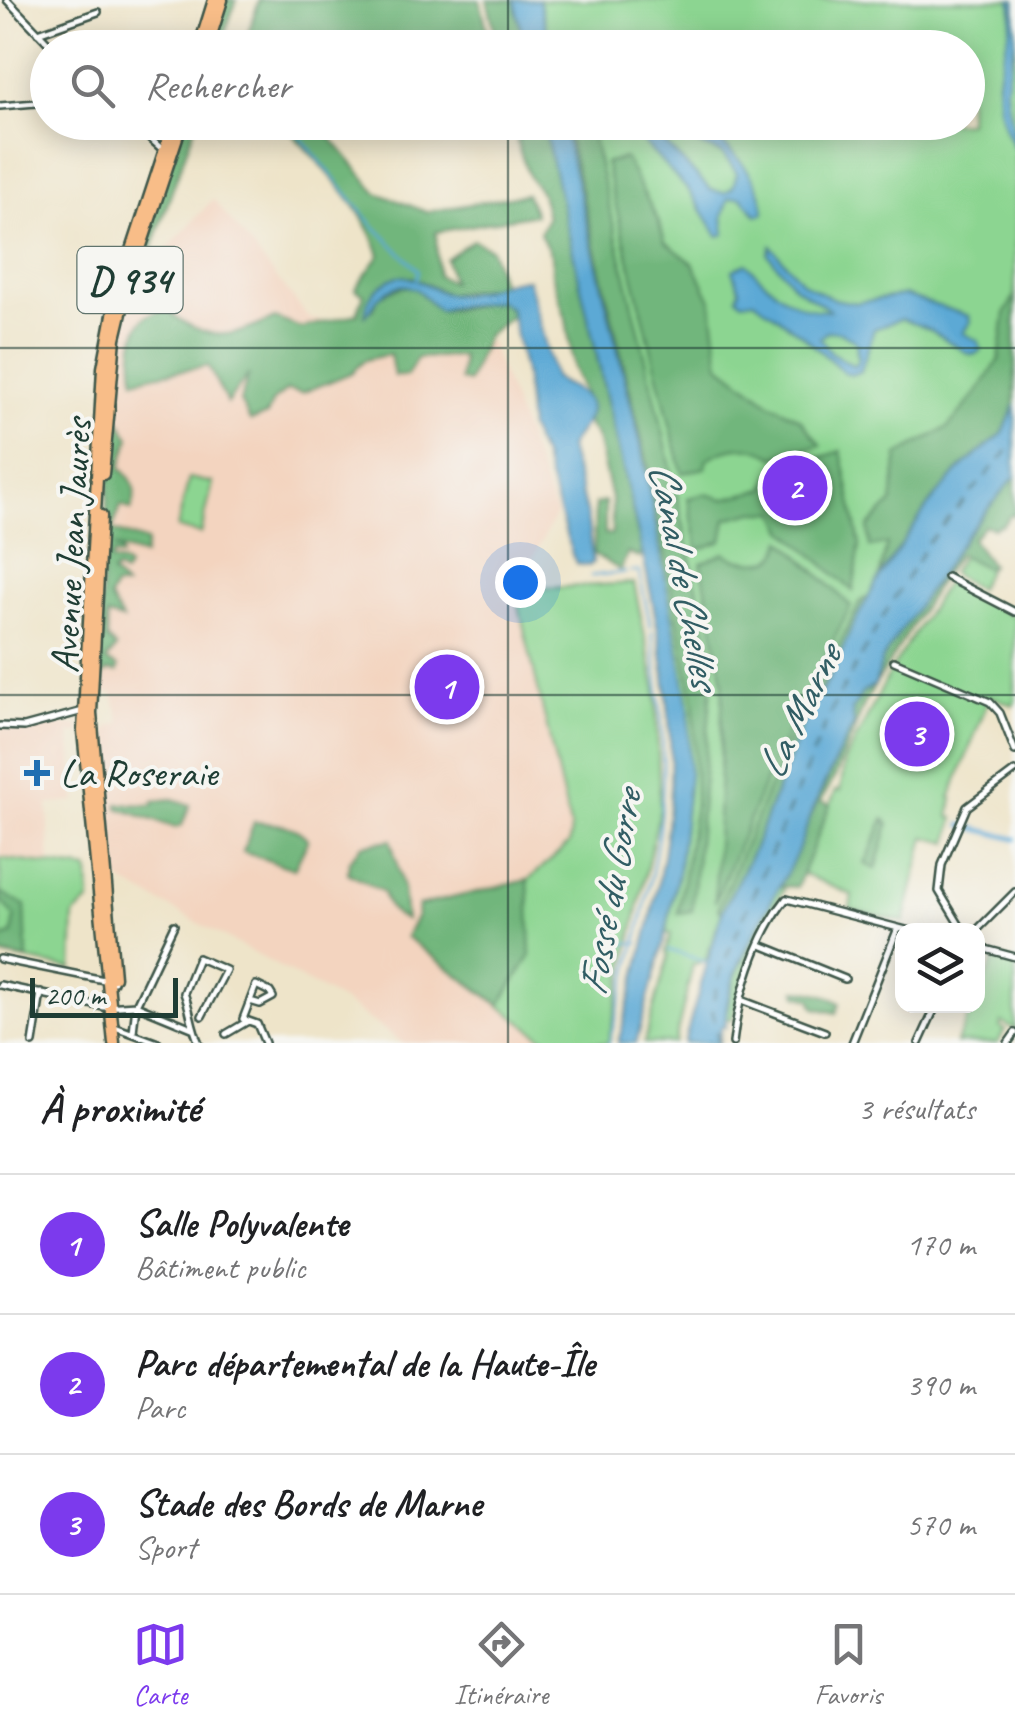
<!DOCTYPE html>
<html lang="fr">
<head>
<meta charset="utf-8">
<style>
	body { margin:0; font-family:Caveat,sans-serif; background:#f6f6f6; color:#202124 }
	.controls { position:absolute; right:30px; bottom:30px; display:grid; overflow:hidden; border-radius:20px; box-shadow:0 5px 25px #0003 }
	.controls button { width:90px; height:90px; display:grid; place-items:center; padding:0; border:0; border-bottom:2px solid #e0e0e0; background:#fff; color:#202124; font:50px sans-serif }
	.scale { position:absolute; left:30px; bottom:25px; width:148px; box-sizing:border-box; padding-left:10px; border:5px solid #1f3d34; border-top:0; font-size:28px; line-height:35px; white-space:nowrap; color:#1f3d34; -webkit-text-stroke:8px #f6f6f2; paint-order:stroke }
	.you { position:absolute; left:520px; top:582px; width:35px; height:35px; margin:-25px; border:8px solid #fff; border-radius:50%; background:#1a73e8; box-shadow:0 0 0 15px #1a73e833 }
	.badge { display:grid; place-items:center; width:65px; height:65px; border-radius:50%; background:#7c3aed; color:#fff; font-size:32px; font-weight:700 }
	.pin { position:absolute; translate:-50% -50%; border:5px solid #fff; box-shadow:0 2px 10px #0006 }
	.list { margin:0; padding:0; list-style:none }
	h2 { display:flex; justify-content:space-between; align-items:center; height:130px; margin:0; padding:0 40px; font-size:42px }
	h2 small { font-size:32px; font-weight:400; color:#757577 }
	.list li { display:grid; grid-template-columns:65px 1fr auto; gap:30px; align-items:center; box-sizing:border-box; height:140px; padding:0 40px; border-top:2px solid #e0e0e0 }
	.list b { display:block; font-size:38px; white-space:nowrap }
	.list p { margin:0; font-size:32px; white-space:nowrap; color:#757577 }
	.list em { font-size:32px; font-style:normal; color:#757577 }
	.icon { flex:none; width:55px; height:55px; fill:none; stroke:currentColor; stroke-width:2; stroke-linecap:round; stroke-linejoin:round }
	.map { position:relative; flex:none; width:1015px; height:1043px; overflow:hidden }
	.search { position:absolute; background:#fff; box-shadow:0 5px 25px #0003; left:30px; right:30px; top:30px; height:110px; display:flex; align-items:center; gap:25px; box-sizing:border-box; padding:0 35px; border-radius:55px; color:#757577; font-size:38px }
	.sheet { height:550px; background:#fff }
	nav { display:flex; justify-content:space-around; align-items:center; box-sizing:border-box; height:140px; border-top:2px solid #e0e0e0; background:#fff; font-size:28px; color:#757577 }
	nav a { display:grid; justify-items:center; gap:5px }
	nav .on { color:#7c3aed }
	.map>svg:first-child { display:block }
</style>
</head>
<body>
<div class="map">
<svg width="1015" height="1043" viewBox="0 0 1015 1043">
	<rect width="100%" height="100%" fill="#f6f6f2"/>
	<filter id="ink" filterUnits="userSpaceOnUse"><feTurbulence type="fractalNoise" baseFrequency=".01" numOctaves="2"/><feDisplacementMap in="SourceGraphic" scale="20" xChannelSelector="R" yChannelSelector="G"/><feConvolveMatrix kernelMatrix="1 2 1 2 8 2 1 2 1" color-interpolation-filters="sRGB"/></filter>
	<filter id="wash" filterUnits="userSpaceOnUse"><feTurbulence type="fractalNoise" baseFrequency=".0048" numOctaves="4" result="noise"/><feDisplacementMap in="SourceGraphic" scale="40" xChannelSelector="R" yChannelSelector="G"/><feGaussianBlur stdDeviation="2.25" result="paint"/><feColorMatrix in="noise" values="0 0 0 0 0 0 0 0 0 0 0 0 0 0 0 0 0 1.4 0 .05"/><feComposite in="paint" operator="in"/></filter>
	<g filter="url(#wash)">
		<rect width="100%" height="100%" fill="#eee4c9"/>
		<path fill="#f3d4bf" d="M213 199 310 319 490 342 556 514 515 591 571 831 569 844 528 880 418 906 412 927 406 937 546 1039 543 1043H403L344 1002 112 876 99 764 105 735 109 727 121 722 113 694 102 692 96 681 113 368 128 292Z
			M40 723 79 726 78 733H70L76 802 48 804 50 865 0 858V726Z"/>
		<path fill="#8cd591" stroke="#568962" stroke-width="2.5" d="M539 0H1015V405L927 507 879 578 773 796 722 912 705 962 693 964 675 1043H644L668 957 666 951 671 934 666 933 679 868 689 775V708L641 445 562 123 968 122V48L551 47Z
			M189 478 213 483 201 534 177 528Z
			M962 556 988 569 978 589 951 573Z
			M947 581 1015 617V701L1013 705 990 696 950 798 953 799 949 817 954 818 949 843 925 837 904 922 850 909 852 895 802 873 836 790 840 791 845 761 891 670Z
			M634 583 656 690 660 809 608 1043H543L545 1039 406 937 417 916 418 906 528 880 569 844 571 830 515 590Z
			M0 858 89 870 90 901 74 915 72 969 0 955Z
			M779 886 784 889 749 960 732 1020 725 1018 736 975Z
			M995 957 1015 961V1030L1002 1022 1000 1027 1005 1030 998 1043H956L973 1006H978V996Z"/>
		<path fill="#71b67b" stroke="#487a58" stroke-width="2.5" d="M225 0H236L220 47 209 48Z
			M259 0H480L491 47H262L246 40Z
			M487 0H514L525 47H499Z
			M184 123H196L137 290 131 296 128 292Z
			M282 123H319L377 193 427 212 526 194 535 214 436 232 438 276 452 282 446 259 473 240 491 249 502 286 447 294 412 277 375 290 365 314 373 310 378 297C426 272 412 297 443 311L500 301 506 303 512 316 487 335 468 382 460 380 462 356 417 358 407 376H394L390 354 365 360 351 373 302 393 287 390 273 401 267 415 250 421 240 401 249 374 227 403 208 366C184 371 159 372 135 380 131 364 132 335 142 321 147 313 158 312 166 310 208 342 229 340 275 318L301 328 357 314 364 294 355 289 380 255C363 204 317 161 282 123Z
			M522 123H543L641 547 640 558 628 553 620 570 594 554 595 504 605 502V534H612V502L597 438 587 423V401L574 370 566 319 552 274V257L540 233 547 217 541 192 529 177 517 143Z
			M565 123H589L658 409 714 663 692 911 678 913 695 804 694 705 647 461Z
			M625 158 658 220 665 242 693 263 711 300 720 365 770 403 800 419 821 445 775 457C751 443 731 445 707 459L705 468 682 473 605 163Z
			M1015 295V405L1003 433 959 470 927 507 879 578 887 544 870 547 868 527 892 503 898 455 948 427 976 394 999 360 1005 314Z
			M119 420 130 438 120 468C134 479 139 492 131 510L121 505 112 530 147 542 144 556 114 547 121 551 122 557 113 555 111 561 122 563 128 568 124 574 117 570 112 573 125 587H115L109 598 122 620 107 616V639L116 648 106 661 118 667 117 672 109 671 103 675 102 682 96 681 112 422Z
			M841 451 860 545 853 591 785 530 776 512H754L726 519 722 541 698 550 688 498 706 494 723 499 765 489 771 474Z
			M1015 476V516L1011 515 1003 524 993 528 984 525 972 539 991 565 988 569 959 554 945 572 866 700 837 773 821 802 830 805 797 887 779 886 853 724 852 710 862 693 875 685 882 660 892 644 965 537Z
			M783 540 851 606 776 756 715 902 723 683 701 563 725 553C734 561 766 566 776 556 780 552 781 546 783 540Z
			M871 595 804 721 755 846 722 912 718 908 789 740 861 601Z
			M172 799 190 805 182 825 176 828 118 808V804L153 805 154 801Z
			M884 819 889 824 876 869 865 864Z
			M254 822C273 824 296 823 308 840L294 869 243 852Z
			M391 840 403 889 406 920C393 916 386 905 383 892L348 873 349 861 362 845Z
			M528 880 531 955 500 1005 406 937 417 916 418 906Z
			M0 892 25 906 27 960 0 954V939L12 935 15 917 0 898Z
			M796 990C812 991 827 994 840 1003L836 1013 815 1008 811 999 798 995Z"/>
		<path fill="#5ba9d5" stroke="#3d7384" stroke-width="2.5" fill-rule="evenodd" d="M514 0H539L551 47H525Z
			M1011 0H1015C1015 13 1015 27 1015 40 1013 56 1007 71 1006 87 1006 109 1015 128 1015 150 1001 125 994 100 999 72 1003 47 1015 25 1011 0Z
			M543 123H562L641 445 689 708V775L679 868 665 937 636 1043H618C639 965 663 887 669 806 678 693 650 586 625 477 598 359 570 241 543 123Z
			M625 123C642 122 664 119 681 122 718 130 763 175 764 213L757 215 741 197 729 198 723 216 725 234 718 236 690 192ZM670 133 723 154 737 173 733 187 725 193 711 190 665 144 662 138Z
			M771 246 803 283 834 299 854 303 904 295 969 316 970 322 963 333 978 341 981 350 974 355 967 353 929 329 901 319 874 329 861 371 851 375 844 372 803 336 754 300 742 302 737 297 740 290 733 270 746 263C766 285 798 315 830 310L796 288 768 254ZM827 331 840 332 856 341 858 360 854 366 832 353 820 338Z
			M398 276C421 276 437 297 458 295 482 293 505 279 528 279L554 377C562 385 567 384 576 390 608 409 576 431 569 448L587 516 593 562 589 566 578 564 573 557 542 456 529 429 525 377 510 308 500 301 451 307 439 311C420 294 411 273 381 295 374 301 373 309 366 315 365 296 380 283 398 276Z
			M1015 405V476L965 537 892 644 882 660 875 685 862 693 852 710 854 724C840 751 826 779 814 807 807 823 803 841 795 857 773 903 722 974 726 1027H721L719 1043H684L722 912 755 846 804 721 833 672 851 629 879 578 927 507 959 470 1003 433Z"/>
		<g fill="none" stroke-linecap="round" stroke-linejoin="round">
			<path stroke="#5ba9d5" stroke-width="2.5" d="M224 41 227 48
				M288 122 372 224 418 270 416 279
				M632 571 639 572 651 627
				M591 576 626 572
				M622 943H638
				M669 950 706 962
				M609 1043C629 966 654 889 661 809 667 751 659 691 652 632"/>
			<path stroke="#5ba9d5" stroke-width="5" d="M962 825 1015 839"/>
			<path stroke="#315d64" stroke-width="2.5" stroke-dasharray="12 10" stroke-linecap="butt" d="M718 1043 712 1006 720 972 834 705 884 615 928 543 1015 442"/>
		</g>
	</g>
	<g filter="url(#ink)">
		<g fill="none" stroke-linecap="round" stroke-linejoin="round">
			<defs>
				<path id="street" d="M7 0 53 48
					M38 33 98 12
					M0 106 48 102
					M132 122 163 150
					M947 577 1015 612
					M894 661 990 702 1000 713 1015 751
					M0 726 24 727 83 711
					M787 899 910 931
					M174 925 136 1005 192 1028
					M963 931 939 891 942 865 967 807 1015 771
					M976 931 1015 892
					M761 945 845 979
					M978 947 1015 957
					M0 959 114 982
					M0 985 104 1007 136 1005 133 1032
					M741 1000 825 1032
					M250 1001 260 1004 273 997 270 992 256 985 243 1019 257 1024 265 1043
					M115 1027 158 1043
					M226 1034 248 1021
					M33 1043 41 993
					M199 1043C191 1026 191 1011 184 993L198 958 226 970 202 1016
					M733 1043C738 996 756 936 786 899
					M852 1043 898 928
					M919 1043 936 1006
					M1008 1043 1015 1033"/>
				<path id="primary" d="M199 48 214 0
					M207 48 222 0
					M103 474 115 338 127 288 182 122
					M101 516 91 713 114 977
					M114 1043 83 731 103 368 116 299 174 122"/>
			</defs>
			<use href="#street" stroke="#3e564a" stroke-width="10"/>
			<use href="#primary" stroke="#3e564a" stroke-width="15"/>
			<use href="#street" stroke="#fff" stroke-width="5"/>
			<use href="#primary" stroke="#f8bd88" stroke-width="10"/>
		</g>
	</g>
	<path fill="none" stroke="#1f3d34" stroke-width="2.5" stroke-opacity="0.55" d="M508 0V48M508 122V1043M0 348H1015M0 695H1015"/>
	<path fill="#1f6fb2" stroke="#f6f6f2" stroke-width="4" d="M32 758h10v10h10v10h-10v10h-10v-10h-10v-10h10z"/>
	<g text-anchor="middle" dominant-baseline="central" stroke-width="8" stroke-linejoin="round" paint-order="stroke">
		<rect fill="#f6f6f2" stroke="#60746d" stroke-width="2.5" x="77.5" y="247" width="105" height="66" rx="8"/>
		<g font-size="38" font-weight="bold" fill="#1f3d34">
			<text x="130" y="280">D 934</text>
		</g>
		<g font-size="40" fill="#1f3d34" stroke="#f6f6f2">
			<text transform="translate(71 546) rotate(-87)">Avenue Jean Jaurès</text>
		</g>
		<g font-size="40" fill="#1f3d34" stroke="#f6f6f2" text-anchor="start">
			<text x="60" y="773">La Roseraie</text>
		</g>
		<g font-size="42" font-style="italic" fill="#315d64" stroke="#f6f6f2">
			<text transform="translate(684 575) rotate(79)">Canal de Chelles</text>
			<text transform="translate(799 712) rotate(-64)">La Marne</text>
			<text transform="translate(610 893) rotate(-80)">Fossé du Gorre</text>
		</g>
	</g>
</svg>
<div class="controls">
<button><svg class="icon" aria-label="layers" viewBox="0 0 24 24"><path d="M12 4l9 5-9 5-9-5zM3 14l9 5 9-5"/></svg></button>
</div>
<div class="scale">200 m</div>
<div class="you"></div>
<div class="pin badge" style="left:447px;top:687px">1</div>
<div class="pin badge" style="left:795px;top:488px">2</div>
<div class="pin badge" style="left:917px;top:734px">3</div>
<div class="search"><svg class="icon" aria-label="search" viewBox="0 0 24 24"><circle cx="10" cy="10" r="6"/><path d="M15 15l6 6"/></svg>Rechercher</div>
</div>
<section class="sheet">
<h2>À proximité<small>3 résultats</small></h2>
<ul class="list">
<li><span class="badge">1</span><div><b>Salle Polyvalente</b><p>Bâtiment public</p></div><em>170 m</em></li>
<li><span class="badge">2</span><div><b>Parc départemental de la Haute-Île</b><p>Parc</p></div><em>390 m</em></li>
<li><span class="badge">3</span><div><b>Stade des Bords de Marne</b><p>Sport</p></div><em>570 m</em></li>
</ul>
</section>
<nav>
<a class="on"><svg class="icon" aria-label="map" viewBox="0 0 24 24"><path d="M3 6l6-2 6 2 6-2v14l-6 2-6-2-6 2zM9 4v14M15 6v14"/></svg>Carte</a>
<a><svg class="icon" aria-label="directions" viewBox="0 0 24 24"><path d="M12 3l9 9-9 9-9-9zM9 14v-3h6M13 9l2 2-2 2"/></svg>Itinéraire</a>
<a><svg class="icon" aria-label="saved" viewBox="0 0 24 24"><path d="M7 4h10v16l-5-4-5 4z"/></svg>Favoris</a>
</nav>
</body>
</html>
